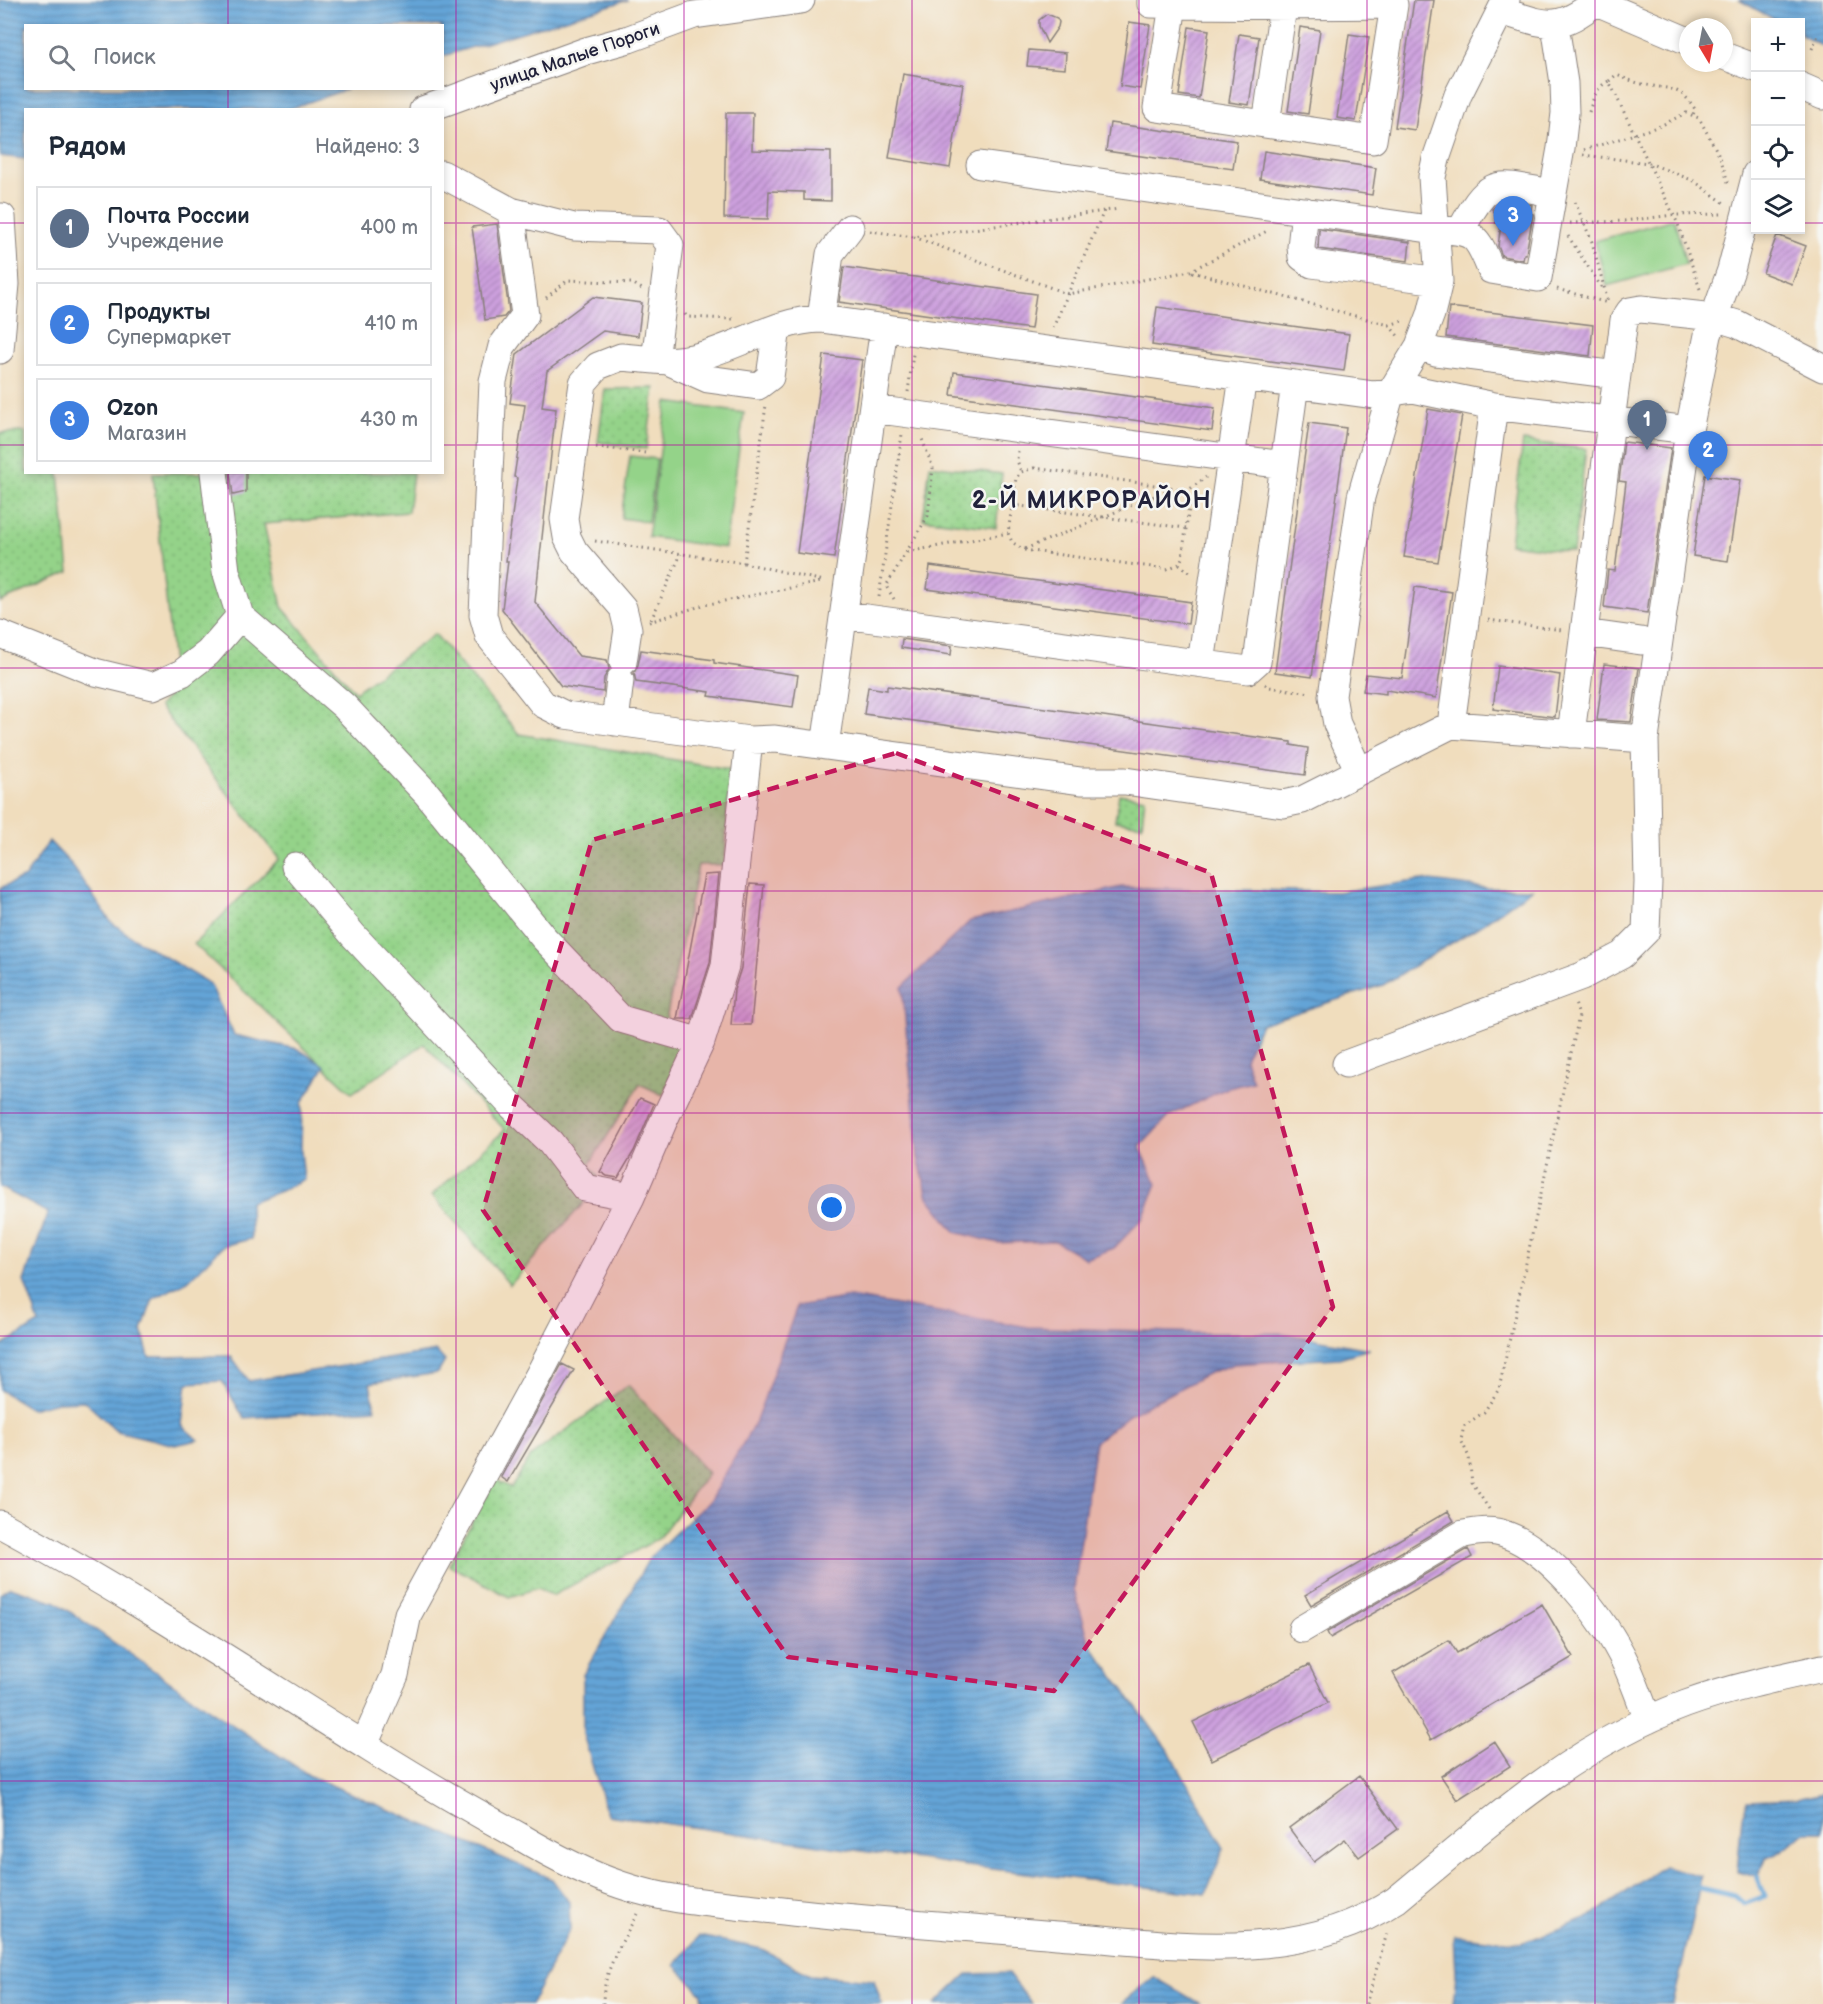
<!DOCTYPE html>
<html lang="ru">
<head>
<meta charset="utf-8">
<style>
	body { margin:0; font-family:"Balsamiq Sans",sans-serif; background:#f2f2f3; color:#1f2937 }
	.controls { position:absolute; right:18px; top:18px; display:grid; overflow:hidden; border-radius:0px; box-shadow:0 3px 9px #0003 }
	.controls button { width:54px; height:54px; display:grid; place-items:center; padding:0; border:0; border-bottom:2px solid #e0e1e3; background:#fff; color:#1f2937; font:30px sans-serif }
	.compass { position:absolute; left:1679px; top:18px; width:54px; height:54px; border-radius:50%; background:#fff; box-shadow:0 3px 9px #0003; rotate:170deg }
	.you { position:absolute; left:832px; top:1208px; width:21px; height:21px; margin:-15px; border:4px solid #fff; border-radius:50%; background:#1a73e8; box-shadow:0 0 0 9px #1a73e833 }
	.badge { display:grid; place-items:center; width:39px; height:39px; border-radius:50%; background:#ea580c; color:#fff; font-size:20px; font-weight:700 }
	.pin { position:absolute; translate:-50% -50px; filter:drop-shadow(0 2px 3px #0008) }
	.pin::after { content:''; position:absolute; top:32px; width:21px; height:18px; background:inherit; clip-path:polygon(0 0,100% 0,50% 100%) }
	.list { margin:0; padding:0; list-style:none }
	h2 { display:flex; justify-content:space-between; align-items:center; height:78px; margin:0; padding:0 24px; font-size:26px }
	h2 small { font-size:20px; font-weight:400; color:#747a83 }
	.list li { display:grid; grid-template-columns:39px 1fr auto; gap:18px; align-items:center; box-sizing:border-box; height:84px; margin:0 12px 12px; padding:0 12px; border:2px solid #e0e1e3; border-radius:0px }
	.list b { display:block; font-size:22px; white-space:nowrap }
	.list p { margin:0; font-size:20px; white-space:nowrap; color:#747a83 }
	.list em { font-size:20px; font-style:normal; color:#747a83 }
	.icon { flex:none; width:33px; height:33px; fill:none; stroke:currentColor; stroke-width:2; stroke-linecap:round; stroke-linejoin:round }
	.map { position:relative; flex:none; width:1823px; height:2004px; overflow:hidden }
	.search { position:absolute; background:#fff; box-shadow:0 3px 9px #0003; left:24px; top:24px; width:420px; height:66px; display:flex; align-items:center; gap:15px; box-sizing:border-box; padding:0 21px; border-radius:0px; color:#747a83; font-size:22px }
	.panel { position:absolute; background:#fff; box-shadow:0 3px 9px #0003; left:24px; top:108px; width:420px; height:366px; border-radius:0px }
	.map>svg:first-child { display:block }
</style>
</head>
<body>
<div class="map">
<svg width="1823" height="2004" viewBox="0 0 1823 2004">
	<defs>
		<pattern id="green-dots" width="8" height="8" patternUnits="userSpaceOnUse" patternTransform="scale(1.5)"><rect width="8" height="8" fill="#94d389"/><path d="M2 2h.1M6 6h.1" fill="none" stroke="#7fb577" stroke-width="1.8" stroke-linecap="round"/></pattern>
		<pattern id="water-rules" width="6" height="5" patternUnits="userSpaceOnUse" patternTransform="scale(1.5)"><rect width="6" height="5" fill="#64a4d7"/><path d="M0 2.5h6" fill="none" stroke="#5285b0"/></pattern>
		<pattern id="building-hatch" width="6" height="6" patternUnits="userSpaceOnUse" patternTransform="scale(1.5)"><rect width="6" height="6" fill="#cda0de"/><path d="M-1 1l2-2M0 6l6-6M5 7l2-2" fill="none" stroke="#a682b5"/></pattern>
	</defs>
	<rect width="100%" height="100%" fill="#f6f6f2"/>
	<filter id="ink" filterUnits="userSpaceOnUse"><feTurbulence type="fractalNoise" baseFrequency=".0167" numOctaves="2"/><feDisplacementMap in="SourceGraphic" scale="12" xChannelSelector="R" yChannelSelector="G"/><feConvolveMatrix kernelMatrix="1 2 1 2 8 2 1 2 1" color-interpolation-filters="sRGB"/></filter>
	<filter id="wash" filterUnits="userSpaceOnUse"><feTurbulence type="fractalNoise" baseFrequency=".008" numOctaves="4" result="noise"/><feDisplacementMap in="SourceGraphic" scale="24" xChannelSelector="R" yChannelSelector="G"/><feGaussianBlur stdDeviation="1.35" result="paint"/><feColorMatrix in="noise" values="0 0 0 0 0 0 0 0 0 0 0 0 0 0 0 0 0 1.4 0 .05"/><feComposite in="paint" operator="in"/></filter>
	<g filter="url(#wash)">
		<rect width="100%" height="100%" fill="#f0ddbd"/>
		<path fill="url(#green-dots)" stroke="#5b7a62" stroke-width="1.5" d="M655 388 646 449 598 442 605 389Z
			M25 432 26 472 59 473 69 572 0 602V433Z
			M1523 441 1586 449 1573 552 1510 544Z
			M930 465 1002 474 996 528 923 519Z
			M153 473H413L408 512 264 524 282 607 355 692 435 634 519 734 729 769 725 865H698L662 1038 684 1048 663 1095 640 1084 589 1165 598 1176 588 1198 510 1285 432 1195 505 1130 424 1044 352 1093 194 944 279 859 159 706 179 685 173 666Z
			M1119 794 1145 798 1142 825 1115 821Z
			M628 1385 708 1473 658 1539 552 1596 538 1588 509 1597 449 1565 495 1479 511 1488 531 1456Z"/>
		<path fill="#94d389" stroke="#5b7a62" stroke-width="1.5" d="M1674 219 1686 264 1607 286 1595 241Z
			M667 402 744 413 725 548 648 537Z
			M630 456 657 459 648 522 621 518Z"/>
		<path fill="url(#water-rules)" stroke="#436389" stroke-width="1.5" d="M0 0H628L443 56 442 26H26V88L347 89 289 109 26 110 25 159 0 156Z
			M1739 0H1823V47L1801 35 1800 22H1779Z
			M49 841 71 864 111 922 132 937 210 984 234 1035 298 1049 325 1066 302 1103 301 1151 304 1179 281 1191 250 1202 251 1239 223 1246 188 1281 153 1299 142 1330 149 1357 231 1356 249 1381 436 1351 445 1361 438 1373 370 1383 375 1409 244 1418 222 1381 187 1383 182 1425 198 1440 175 1445 117 1431 84 1401 57 1402 31 1409 0 1390V1347L39 1323 24 1281 48 1213 0 1187V888L25 877Z
			M1422 880 1486 888 1532 889 1478 927 1383 985 1261 1024 1245 1059 1253 1082 1225 1089 1169 1116 1140 1147 1157 1184 1143 1218 1114 1248 1086 1259 1055 1241 998 1243 955 1232 928 1197 918 1157 902 987 970 921 1121 887 1337 892Z
			M850 1297 1029 1327 1204 1333H1283L1369 1349 1339 1358 1234 1364 1209 1373 1129 1415 1095 1442 1074 1589 1090 1644 1170 1753 1224 1848 1206 1894 967 1866 607 1815 583 1734V1675L650 1557 710 1500 756 1421 797 1306Z
			M10 1587 56 1602 207 1708 310 1776 552 1879 569 1902 570 1929 531 2004H0V1594Z
			M1823 1793V1832H1806L1784 1850 1767 1858 1757 1877 1737 1872 1742 1816 1748 1801 1797 1799Z
			M1664 1866 1701 1876 1694 1915 1673 2004H1453L1456 1974 1454 1935 1522 1943 1588 1918Z
			M699 1936 762 1949 810 1975 874 1980 882 2004H703L702 1994 675 1965Z
			M1008 1973 1032 2004H935L967 1974Z
			M1154 1977 1199 2003 1200 2004H1122L1126 1999Z"/>
		<g fill="none" stroke-linecap="round" stroke-linejoin="round">
			<path stroke="#64a4d7" stroke-width="5" d="M1699 1888 1735 1896 1744 1904 1765 1896 1757 1877"/>
		</g>
		<g id="blocks">
			<path fill="url(#building-hatch)" d="M1414 0H1434L1415 130 1395 127Z
				M1047 14 1057 18 1059 22 1058 27 1047 43 1039 26V20Z
				M1129 22 1150 25 1140 89 1120 86Z
				M1189 27 1209 30 1199 98 1179 95Z
				M1300 27 1320 30 1308 114 1288 111Z
				M1239 34 1259 37 1249 105 1229 102Z
				M1349 34 1369 37 1356 121 1337 118Z
				M1029 50 1066 53 1065 69 1027 66Z
				M903 74 963 84 950 168 889 158Z
				M726 113H753L752 150 831 152V201L804 200V192L769 191 768 219 724 218Z
				M1110 123 1237 141 1233 169 1106 151Z
				M1264 151 1376 168 1372 195 1260 179Z
				M1501 202 1532 205 1530 213 1533 214 1526 254H1524L1523 260 1502 256 1498 246 1501 224 1496 223 1498 216 1492 209Z
				M497 224 509 311 504 317 485 320 472 227Z
				M1319 229 1410 242 1408 261 1318 249Z
				M1777 235 1806 246 1792 284 1763 273Z
				M844 267 1036 294 1031 329 839 302Z
				M593 297 642 303 638 336 603 331 547 371 542 407 556 409 535 602 579 656 607 660 609 669 604 678 603 692 561 686 502 609 508 561H506L517 478 514 477 525 405 510 403 517 354Z
				M1157 307 1349 334 1344 371 1152 345Z
				M1449 307 1593 325 1590 356 1446 337Z
				M824 355 862 360 834 558 797 553Z
				M954 372 1215 408 1212 431 951 395Z
				M1428 409 1462 415 1438 562 1404 557Z
				M1309 423 1346 428 1312 677 1275 672Z
				M1624 442 1671 448 1647 613 1604 607 1608 570 1615 571 1626 482 1619 481Z
				M230 472H246V492L233 495Z
				M1705 475 1740 480 1728 561 1693 556Z
				M930 566 1191 602 1188 624 927 589Z
				M1415 587 1452 592 1436 698 1386 690V694L1363 691 1366 674 1402 678Z
				M902 639 952 646 951 655 901 648Z
				M641 650 714 660V663L798 675 793 707 709 696 710 692 636 682 634 673 638 665Z
				M1604 664 1639 668 1631 722 1597 720Z
				M1498 666 1560 675 1555 717 1493 709Z
				M887 686 1291 742V745L1308 748 1305 775 864 714 868 687 887 690Z
				M719 874 710 963 692 1019H677L704 875Z
				M750 884 764 885 751 1025H731L734 990 741 968Z
				M640 1098 654 1104 634 1151 618 1178 607 1176 600 1172Z
				M562 1364 574 1370 508 1482 501 1477Z
				M1448 1511 1454 1521 1311 1605 1305 1595Z
				M1468 1549 1472 1557 1330 1638 1327 1632Z
				M1542 1604 1573 1657 1431 1740 1393 1673 1449 1640 1457 1653Z
				M1309 1665 1328 1703 1212 1760 1193 1722Z
				M1494 1741 1510 1766 1457 1800 1441 1776Z
				M1359 1776 1398 1829 1359 1857 1345 1839 1314 1862 1289 1828Z"/>
		</g>
	</g>
	<g filter="url(#ink)">
		<use href="#blocks" fill-opacity="0" stroke="#89807c" stroke-width="1.5"/>
		<g fill="none" stroke-linecap="round" stroke-linejoin="round">
			<defs>
				<path id="minor" d="M1151 0V4C1232 6 1313 6 1394 5L1373 140 1157 108 1173 5
					M1592 0 1688 41
					M1501 11C1547 25 1557 33 1597 1
					M1724 56 1756 68
					M1800 86 1823 96
					M423 110 586 51 629 39 694 15 801 0
					M1266 124 1283 7
					M980 165 1436 230C1474 230 1477 235 1491 270L1538 278 1561 148 1565 113 1564 83 1555 25
					M442 174 511 211 525 315 502 346 493 381 483 615 489 636 543 704 565 715 749 740 775 739 1081 781H1125L1283 804 1302 800 1451 725 1645 739
					M511 211 574 227 659 230 670 245 655 360C714 367 763 320 821 319L1374 395 1413 389 1494 406 1689 430
					M1305 211 1301 247 1302 257 1312 264 1439 281
					M1461 230C1490 175 1495 183 1552 193
					M821 319 830 254 850 228
					M1419 346 1436 352 1617 375
					M0 350 6 284 2 217
					M670 362 708 379 758 386 770 377 777 328
					M873 409 1284 465
					M214 472 226 571 240 616 344 706 427 794 543 937 621 1019 701 1042
					M844 615 1248 670 1257 662 1295 384
					M1584 633 1641 641
					M0 634 95 672 153 686 182 673 208 653 240 616
					M623 662 628 629 623 608 574 551 567 537 564 519 583 383 598 366 621 357 655 360
					M1201 663 1243 377
					M615 722 620 680
					M1451 725 1494 406
					M1571 734 1624 320 1630 311 1641 309 1714 317 1737 324 1823 368
					M825 746 884 327
					M1359 771 1337 724 1332 696 1361 497 1391 392 1419 346 1431 314 1439 281 1432 177 1436 159 1458 95 1506 0
					M295 866 353 935 512 1106 550 1142 585 1188 631 1197
					M1346 1064 1582 976 1622 955 1646 931 1648 882 1645 739 1689 430 1708 335 1731 270 1756 174
					M0 1524C126 1592 247 1672 369 1748 418 1779 468 1808 519 1836 551 1855 585 1873 621 1885 664 1900 711 1903 755 1908 855 1920 956 1926 1057 1935 1172 1944 1294 1967 1396 1900 1487 1825 1574 1745 1686 1704 1730 1688 1777 1678 1823 1668
					M1302 1629 1463 1534C1477 1532 1491 1529 1504 1534 1551 1549 1606 1621 1626 1664 1634 1682 1641 1701 1648 1720
					M364 1745 395 1675 408 1614 540 1373 631 1197 664 1120 701 1042 725 966 749 740"/>
			</defs>
			<use href="#minor" stroke="#89807c" stroke-width="29"/>
			<path stroke="#89807c" stroke-width="3" stroke-dasharray="1.5 4.5" stroke-linecap="butt" d="M1812 49 1819 33
				M1609 81 1616 75C1625 78 1633 82 1642 84 1668 90 1679 84 1695 109L1693 115
				M1589 112C1593 99 1596 87 1609 81L1678 224 1700 289
				M1584 150 1660 126 1686 113 1699 118 1720 157 1729 185
				M1583 155 1649 163 1694 181 1727 205
				M1575 202 1592 242 1608 302
				M1570 223 1624 221 1674 215 1722 214
				M870 231 914 237 1119 209
				M1568 236 1602 288
				M914 237 1068 294 1190 271 1269 230
				M1192 272 1389 325 1406 320
				M1557 289 1608 303
				M546 298 568 280 632 283 642 289
				M685 314 687 317 733 319
				M1389 325 1399 337
				M1053 328 1104 211
				M908 392 913 354
				M596 447 645 453
				M1018 451 1017 460 1021 472
				M1034 468 1176 488 1186 492 1190 500 1182 558 1179 564 1167 569 1024 550 1012 542 1008 533 1016 478 1021 472Z
				M1186 492 1206 477
				M1012 505 1186 528
				M595 541 744 563 824 581
				M1025 549 1174 488
				M907 552 1008 533
				M744 563 766 405
				M1179 564 1192 574
				M879 597 902 434
				M894 599 886 586 928 516 933 468 922 439
				M651 620 681 554
				M1488 620 1562 630
				M649 622 704 605 821 582
				M1265 684 1269 687 1311 693
				M1489 1509 1472 1483 1469 1457 1461 1440 1464 1426 1484 1412 1499 1389 1579 1016 1575 1003
				M603 2004C603 1970 622 1943 637 1914
				M1366 2004 1388 1930"/>
			<use href="#minor" stroke="#fff" stroke-width="27"/>
		</g>
	</g>
	<path fill="#c2185b" fill-opacity="0.2" stroke="#c2185b" stroke-width="4.5" stroke-dasharray="12 8" stroke-linejoin="round" d="M896 753 1211 873 1333 1307 1054 1691 788 1657 483 1210 592 840Z"/>
	<path fill="none" stroke="#b5179e" stroke-width="1.5" stroke-opacity="0.55" d="M228 0V26M456 0V2004M684 0V2004M912 0V2004M1139 0V2004M1367 0V2004M1595 0V2004M228 88V110M0 223H26M442 223H1756M1800 223H1823M0 445H26M442 445H1823M228 472V2004M0 668H1823M0 891H1823M0 1113H1823M0 1336H1823M0 1559H1823M0 1781H1823"/>
	<g text-anchor="middle" dominant-baseline="central" stroke-width="5" stroke-linejoin="round" paint-order="stroke">
		<g font-size="18" fill="#22223b" stroke="#f6f6f2">
			<text transform="translate(575 57) rotate(-19)">улица Малые Пороги</text>
		</g>
		<g font-size="24" font-weight="bold" letter-spacing="1.5" fill="#22223b" stroke="#f6f6f2">
			<text x="1092" y="500">2-Й МИКРОРАЙОН</text>
		</g>
	</g>
</svg>
<div class="controls">
<button>+</button>
<button>−</button>
<button><svg class="icon" aria-label="locate" viewBox="0 0 24 24"><circle cx="12" cy="12" r="6"/><path d="M12 2v4M12 18v4M2 12h4M18 12h4"/></svg></button>
<button><svg class="icon" aria-label="layers" viewBox="0 0 24 24"><path d="M12 4l9 5-9 5-9-5zM3 14l9 5 9-5"/></svg></button>
</div>
<svg class="compass" viewBox="-18 -18 36 36"><path d="M0-13l5 13h-10z" fill="#e53935"/><path d="M0 13l5-13h-10z" fill="#747a83"/></svg>
<div class="you"></div>
<div class="pin badge" style="left:1647px;top:450px;background:#5c6f8a">1</div>
<div class="pin badge" style="left:1708px;top:481px;background:#3f7fe0">2</div>
<div class="pin badge" style="left:1513px;top:246px;background:#3f7fe0">3</div>
<div class="search"><svg class="icon" aria-label="search" viewBox="0 0 24 24"><circle cx="10" cy="10" r="6"/><path d="M15 15l6 6"/></svg>Поиск</div>
<section class="panel">
<h2>Рядом<small>Найдено: 3</small></h2>
<ul class="list">
<li><span class="badge" style="background:#5c6f8a">1</span><div><b>Почта России</b><p>Учреждение</p></div><em>400 m</em></li>
<li><span class="badge" style="background:#3f7fe0">2</span><div><b>Продукты</b><p>Супермаркет</p></div><em>410 m</em></li>
<li><span class="badge" style="background:#3f7fe0">3</span><div><b>Ozon</b><p>Магазин</p></div><em>430 m</em></li>
</ul>
</section>
</div>
</body>
</html>
